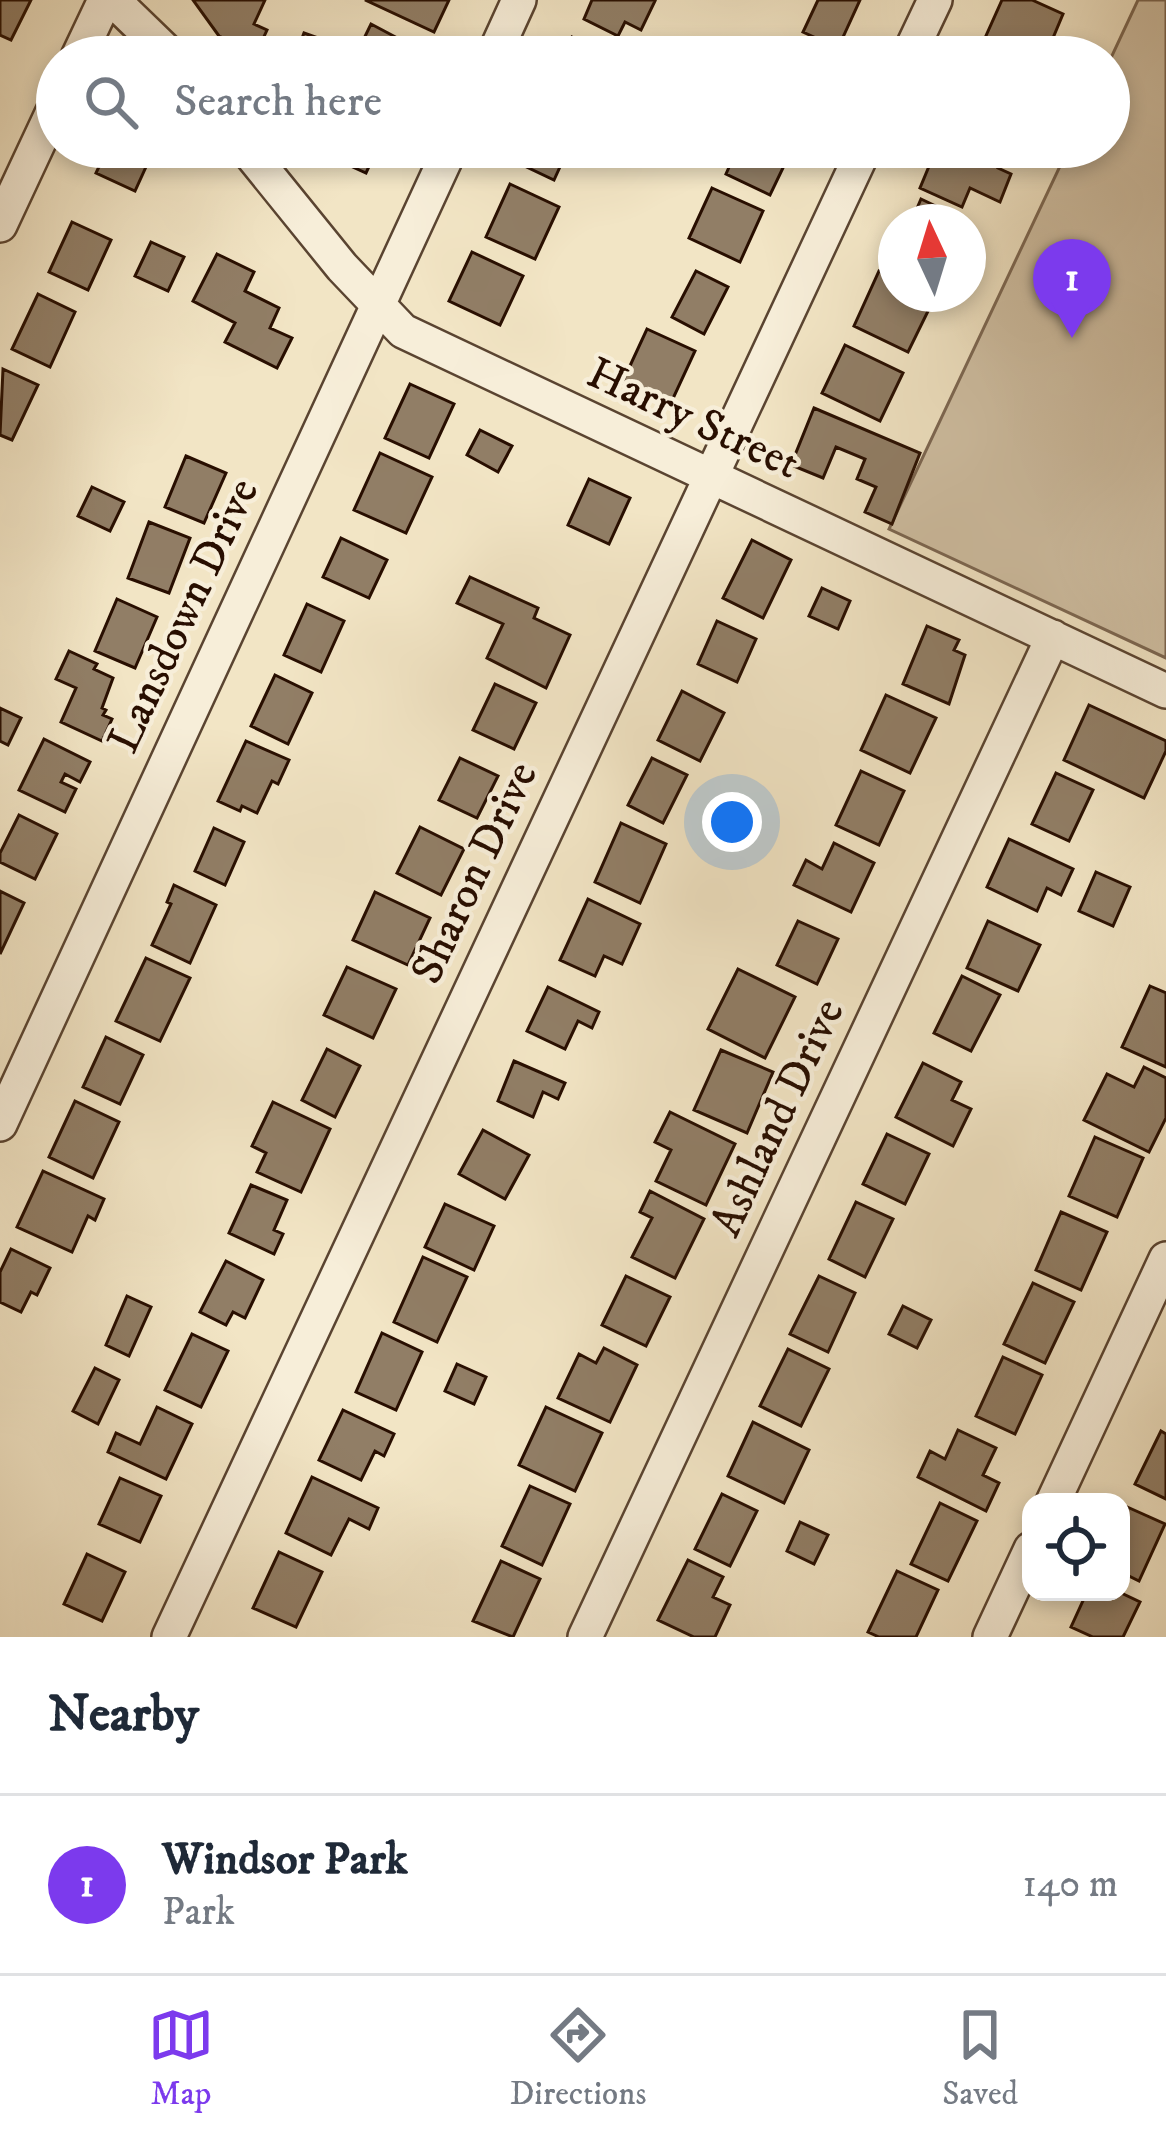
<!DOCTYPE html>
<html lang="en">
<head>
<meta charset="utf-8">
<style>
	body { margin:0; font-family:"IM FELL DW Pica",serif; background:#f6f6f7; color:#1f2937 }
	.controls { position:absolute; right:36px; bottom:36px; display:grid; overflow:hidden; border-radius:24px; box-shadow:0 6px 18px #0003 }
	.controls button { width:108px; height:108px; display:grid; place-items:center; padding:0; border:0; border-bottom:3px solid #e0e1e3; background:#fff; color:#1f2937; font:60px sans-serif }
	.compass { position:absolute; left:878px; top:204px; width:108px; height:108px; border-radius:50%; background:#fff; box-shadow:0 6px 18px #0003; rotate:356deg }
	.you { position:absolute; left:732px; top:822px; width:42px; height:42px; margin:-30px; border:9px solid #fff; border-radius:50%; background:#1a73e8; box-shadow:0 0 0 18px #1a73e833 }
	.badge { display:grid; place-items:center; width:78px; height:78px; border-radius:50%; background:#7c3aed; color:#fff; font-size:39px; font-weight:700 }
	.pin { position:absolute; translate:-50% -99px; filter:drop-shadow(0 3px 6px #0008) }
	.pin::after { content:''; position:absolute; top:63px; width:42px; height:36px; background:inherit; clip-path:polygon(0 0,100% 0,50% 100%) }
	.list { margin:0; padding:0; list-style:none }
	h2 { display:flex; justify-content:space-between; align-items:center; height:156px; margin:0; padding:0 48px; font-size:51px }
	h2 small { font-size:39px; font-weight:400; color:#747a83 }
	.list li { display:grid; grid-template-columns:78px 1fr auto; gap:36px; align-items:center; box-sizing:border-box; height:180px; padding:0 48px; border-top:3px solid #e0e1e3 }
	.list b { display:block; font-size:45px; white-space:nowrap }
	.list p { margin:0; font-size:39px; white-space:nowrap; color:#747a83 }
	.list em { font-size:39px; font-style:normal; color:#747a83 }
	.icon { flex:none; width:66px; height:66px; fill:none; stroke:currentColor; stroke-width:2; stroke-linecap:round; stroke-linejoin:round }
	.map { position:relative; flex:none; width:1166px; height:1637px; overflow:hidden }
	.search { position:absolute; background:#fff; box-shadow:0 6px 18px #0003; left:36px; right:36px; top:36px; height:132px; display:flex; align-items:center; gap:30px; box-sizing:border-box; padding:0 42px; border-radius:66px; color:#747a83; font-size:45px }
	.sheet { height:336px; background:#fff }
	nav { display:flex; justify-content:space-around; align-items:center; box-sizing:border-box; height:168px; border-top:3px solid #e0e1e3; background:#fff; font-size:33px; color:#747a83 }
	nav a { display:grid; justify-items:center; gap:6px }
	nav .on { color:#7c3aed }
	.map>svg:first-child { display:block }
</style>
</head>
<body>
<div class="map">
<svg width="1166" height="1637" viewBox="0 0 1166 1637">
	<rect width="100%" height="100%" fill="#f2e5c5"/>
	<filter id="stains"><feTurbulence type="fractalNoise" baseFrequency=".00167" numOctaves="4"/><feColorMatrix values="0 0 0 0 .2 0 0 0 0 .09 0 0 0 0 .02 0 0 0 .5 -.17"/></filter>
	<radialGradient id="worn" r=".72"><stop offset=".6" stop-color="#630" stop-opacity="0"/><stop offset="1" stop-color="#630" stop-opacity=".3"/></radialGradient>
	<path fill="#d0c0a4" stroke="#7c6752" stroke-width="3" d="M1138 0H1166V658L889 529 1069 147H1109V62Z"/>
	<path fill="#917e66" stroke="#280e00" stroke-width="3" d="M0 0H31L11 40 0 35Z
		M193 0H265L254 24 267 30 256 54 219 36Z
		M365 0H449L434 32Z
		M592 0H653L655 1 641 30 625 22 618 36 584 19Z
		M818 0H860L838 48 803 32Z
		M1002 0H1032L1063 14 1045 57H1028L985 38Z
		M371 24 405 42 399 53 406 57H355Z
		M304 33 343 47 339 57H295Z
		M572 37 615 57H563Z
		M776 39 810 57H768Z
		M108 147H155L135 191 96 173Z
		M309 147H378L366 173Z
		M520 147H569L554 180 514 161Z
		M738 147H793L770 195 726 174Z
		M937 147H990L1004 153 998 168 1011 174 1000 202 970 188 962 207 920 188Z
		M510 184 559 207 535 259 486 237Z
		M712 188 763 211 740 262 689 238Z
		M921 199 965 220 964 222H900L903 216 912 220Z
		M72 222 111 240 88 290 49 272Z
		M151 242 184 257 168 291 135 276Z
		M472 252 523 276 500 325 449 301Z
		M217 254 254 272 245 291 279 308 270 328 292 338 277 368 225 342 235 323 193 301Z
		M696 271 728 287 704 334 672 317Z
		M879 271 896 279V294H912L932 303 908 352 854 326Z
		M38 294 75 312 50 367 12 349Z
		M647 329 695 351 670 405 622 383Z
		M845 345 903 373 880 421 822 393Z
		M3 369 38 385 12 440 0 435Z
		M410 384 454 404 429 458 385 438Z
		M814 408 920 453 892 524 865 512 876 487 857 479 865 459 836 447 823 478 791 465Z
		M480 430 512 446 498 472 467 455Z
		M380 453 432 477 406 533 354 510Z
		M186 456 226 473 204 523 165 507Z
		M589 479 630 498 609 544 568 525Z
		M92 487 124 502 110 531 78 516Z
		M149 522 190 538 169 593 128 578Z
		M341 538 387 560 369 598 323 577Z
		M752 540 791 560 763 618 723 598Z
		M470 577 538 608 534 618 570 635 546 688 487 658 503 624 457 603Z
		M822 588 850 601 838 629 809 616Z
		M117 599 157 617 135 668 95 651Z
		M307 604 344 621 321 672 284 655Z
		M717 621 756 639 737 682 698 664Z
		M927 626 959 640 954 650 965 655 949 704 903 684Z
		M69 651 97 664 94 669 113 678 102 708 106 710 103 715 112 719 102 741 61 722 76 688 56 679Z
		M275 675 312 693 288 744 251 726Z
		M495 684 536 703 514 749 473 730Z
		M682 691 724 713 700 761 658 740Z
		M886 695 936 718 910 773 861 750Z
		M1089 705 1166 741V751L1144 798 1064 760Z
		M0 708 21 718 8 745 0 741Z
		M44 739 90 762 80 782 65 774 61 782 76 789 65 812 19 790Z
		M246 741 289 760 278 784 272 781 257 813 242 806 240 811 218 801Z
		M460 758 498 776 477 818 439 800Z
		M652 758 687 775 663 823 628 805Z
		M861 771 904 791 879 845 836 825Z
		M1056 773 1093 790 1069 841 1032 824Z
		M19 815 57 834 35 879 0 862V853Z
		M621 823 666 844 640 903 595 882Z
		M420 827 464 849 441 895 397 873Z
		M214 828 244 842 225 885 195 871Z
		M1009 839 1073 869 1061 895 1047 888 1037 911 987 887Z
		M834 843 874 863 851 912 794 885 806 860 822 869Z
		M1096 872 1130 887 1113 926 1079 911Z
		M174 885 216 905 190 963 152 945 171 904 167 902Z
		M0 891 24 903 0 954Z
		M375 892 430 918 408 965 353 940Z
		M588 899 640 924 622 964 604 956 595 976 560 960Z
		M798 921 838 939 817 984 777 965Z
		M988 921 1040 945 1018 991 967 968Z
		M146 958 190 978 160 1041 116 1021Z
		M347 967 396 989 373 1038 324 1015Z
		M738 969 795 997 765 1058 708 1029Z
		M962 976 1000 995 971 1051 934 1033Z
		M1150 986 1166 993V1067L1122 1047Z
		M548 987 599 1012 592 1028 578 1021 565 1049 527 1031Z
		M106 1037 143 1055 120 1104 83 1087Z
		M327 1049 360 1066 335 1117 302 1100Z
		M721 1050 773 1072 747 1133 694 1110Z
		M514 1061 565 1083 558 1099 543 1092 533 1117 498 1101Z
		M923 1063 961 1082 952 1100 971 1109 953 1146 896 1117Z
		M1144 1067 1166 1078V1118L1149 1152 1084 1120 1107 1074 1134 1087Z
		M75 1101 119 1122 93 1178 49 1157Z
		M273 1102 330 1129 301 1192 257 1172 266 1153 252 1146Z
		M670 1112 735 1144 706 1205 656 1181 671 1150 655 1142Z
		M483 1130 529 1155 505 1199 459 1174Z
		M887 1134 929 1154 905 1204 863 1184Z
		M1095 1137 1143 1158 1117 1217 1069 1196Z
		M43 1171 104 1199 95 1220 88 1216 72 1252 17 1227Z
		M251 1185 287 1200 274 1230 283 1234 274 1254 229 1233Z
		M650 1191 704 1219 675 1278 632 1257 652 1218 640 1212Z
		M856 1202 893 1219 865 1277 829 1259Z
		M445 1204 494 1226 474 1270 425 1247Z
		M1061 1212 1107 1232 1081 1290 1036 1270Z
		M11 1249 50 1268 37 1295 31 1292 21 1312 0 1302V1272Z
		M423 1257 467 1277 437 1342 394 1322Z
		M226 1261 263 1280 245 1318 233 1312 226 1325 200 1312Z
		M626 1276 670 1297 646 1346 602 1325Z
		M819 1276 855 1293 828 1352 790 1334Z
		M1033 1283 1074 1302 1045 1363 1004 1344Z
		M127 1296 151 1307 129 1356 106 1345Z
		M903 1306 931 1320 917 1348 889 1334Z
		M382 1333 422 1352 396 1410 356 1392Z
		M192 1334 228 1351 201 1407 165 1390Z
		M604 1348 637 1365 610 1422 558 1398 579 1354 596 1363Z
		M788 1349 829 1369 801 1426 760 1406Z
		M1003 1357 1042 1375 1015 1434 976 1416Z
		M457 1364 486 1377 474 1404 445 1391Z
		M95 1368 119 1380 98 1424 73 1411Z
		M157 1407 192 1424 166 1479 108 1452 116 1433 140 1444Z
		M546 1407 602 1433 575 1491 519 1465Z
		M343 1410 394 1434 384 1456 375 1451 361 1480 319 1460Z
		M753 1422 809 1450 784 1503 728 1476Z
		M958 1430 996 1448 983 1475 999 1483 986 1511 918 1477 930 1451 945 1459Z
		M1161 1431 1166 1434V1499L1135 1484Z
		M312 1477 378 1508 369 1529 349 1519 331 1555 286 1533Z
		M120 1478 161 1496 140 1542 99 1524Z
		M530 1486 570 1504 542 1565 502 1546Z
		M722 1494 757 1511 730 1566 695 1549Z
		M940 1503 977 1521 948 1581 911 1564Z
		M1125 1506 1165 1524 1139 1581 1121 1572V1515Z
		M800 1522 828 1535 814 1564 787 1551Z
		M279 1552 322 1572 296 1627 253 1608Z
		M87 1554 125 1572 102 1621 64 1604Z
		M688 1560 723 1577 713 1597 730 1605 715 1637H694L658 1620Z
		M501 1561 540 1579 513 1637 473 1621Z
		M897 1571 938 1590 916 1637H879L868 1632Z
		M1087 1592H1119L1140 1602 1123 1637H1093L1071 1627Z"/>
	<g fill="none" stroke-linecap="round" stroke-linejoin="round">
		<defs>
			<path id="minor" d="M113 0 172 57
				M78 57 105 0
				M493 57 519 0
				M908 57 935 0
				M245 147 342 267 403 331 1166 691
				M0 225 57 103
				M0 1124 451 147
				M1053 1502 1166 1259
				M169 1637 865 147
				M585 1637 1053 637
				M990 1637 1031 1549"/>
		</defs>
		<use href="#minor" stroke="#5a4431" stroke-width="38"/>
		<use href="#minor" stroke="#f7eed9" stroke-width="33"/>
	</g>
	<g text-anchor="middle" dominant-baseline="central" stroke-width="9" stroke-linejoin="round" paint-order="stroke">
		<g font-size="45" fill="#280e00" stroke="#f7eed9">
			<text transform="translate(693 419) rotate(25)">Harry Street</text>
			<text transform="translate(184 616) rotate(-65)">Lansdown Drive</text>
			<text transform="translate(475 873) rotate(-65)">Sharon Drive</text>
			<text transform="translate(778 1118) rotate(-65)">Ashland Drive</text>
		</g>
	</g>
	<rect width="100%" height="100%" filter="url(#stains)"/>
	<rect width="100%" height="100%" fill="url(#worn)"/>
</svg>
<div class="controls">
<button><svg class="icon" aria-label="locate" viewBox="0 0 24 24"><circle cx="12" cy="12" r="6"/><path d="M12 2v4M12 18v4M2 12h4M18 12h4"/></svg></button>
</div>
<svg class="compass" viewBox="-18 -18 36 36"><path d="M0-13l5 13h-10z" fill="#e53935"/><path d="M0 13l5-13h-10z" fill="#747a83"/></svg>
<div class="you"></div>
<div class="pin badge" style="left:1072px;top:338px">1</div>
<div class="search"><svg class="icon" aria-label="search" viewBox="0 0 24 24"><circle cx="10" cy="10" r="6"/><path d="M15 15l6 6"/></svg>Search here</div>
</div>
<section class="sheet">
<h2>Nearby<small></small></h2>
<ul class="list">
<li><span class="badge">1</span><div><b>Windsor Park</b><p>Park</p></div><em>140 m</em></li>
</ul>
</section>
<nav>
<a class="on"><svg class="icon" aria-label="map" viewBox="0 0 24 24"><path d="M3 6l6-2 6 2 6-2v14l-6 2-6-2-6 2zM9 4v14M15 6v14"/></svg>Map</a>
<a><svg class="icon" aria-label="directions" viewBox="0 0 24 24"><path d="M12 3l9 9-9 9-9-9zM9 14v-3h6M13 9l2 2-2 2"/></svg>Directions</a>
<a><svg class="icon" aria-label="saved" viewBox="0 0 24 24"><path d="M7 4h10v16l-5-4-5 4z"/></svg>Saved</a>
</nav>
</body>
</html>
